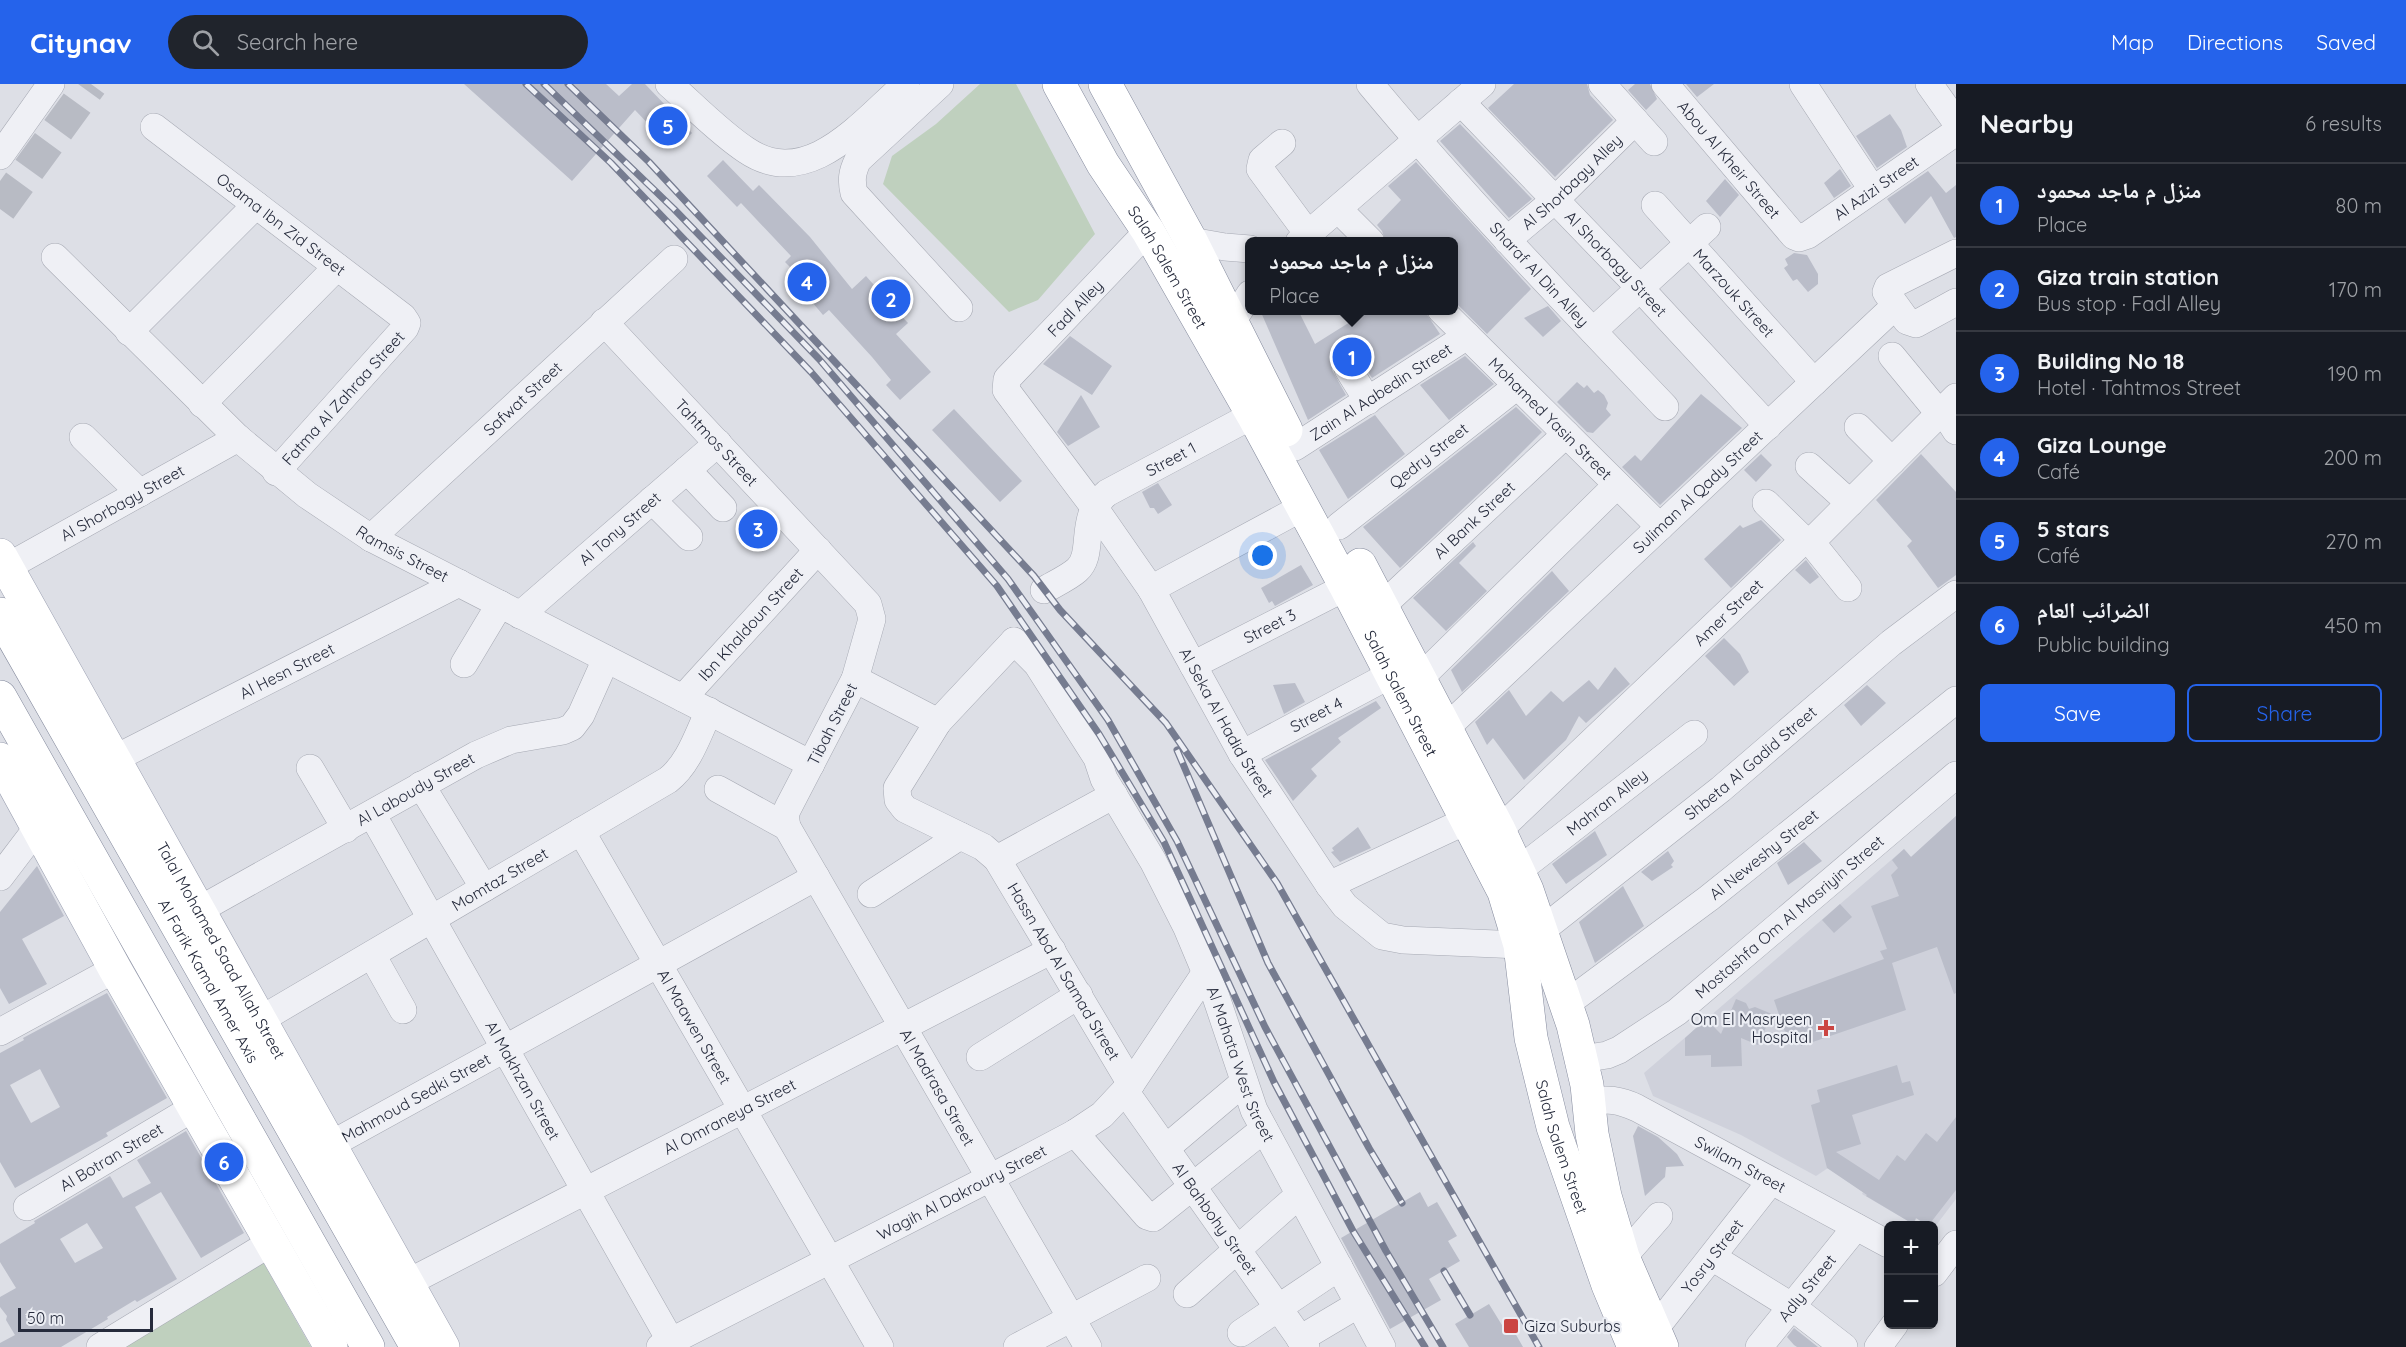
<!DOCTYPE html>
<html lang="en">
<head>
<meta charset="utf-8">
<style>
	body { margin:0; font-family:Quicksand,"Noto Naskh Arabic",sans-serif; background:#20242c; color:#f1f3f6 }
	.controls { position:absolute; right:18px; bottom:18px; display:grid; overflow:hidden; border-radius:9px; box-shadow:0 3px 9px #0003 }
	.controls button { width:54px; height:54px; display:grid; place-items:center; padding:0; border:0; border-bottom:2px solid #363941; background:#171b24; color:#f1f3f6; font:30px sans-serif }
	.scale { position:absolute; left:18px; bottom:15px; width:135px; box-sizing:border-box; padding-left:6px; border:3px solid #262b3c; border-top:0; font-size:16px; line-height:21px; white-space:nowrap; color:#262b3c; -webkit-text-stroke:4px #eceef4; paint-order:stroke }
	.you { position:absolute; left:1263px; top:472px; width:21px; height:21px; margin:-15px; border:4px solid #fff; border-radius:50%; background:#1a73e8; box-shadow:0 0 0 9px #1a73e833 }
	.badge { display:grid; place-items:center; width:39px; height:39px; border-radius:50%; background:#2563eb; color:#fff; font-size:20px; font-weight:700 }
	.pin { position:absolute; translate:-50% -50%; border:3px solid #fff; box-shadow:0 2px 6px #0006 }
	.popup { position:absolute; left:1245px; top:153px; width:213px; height:78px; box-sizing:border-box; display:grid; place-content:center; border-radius:9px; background:#171b24; filter:drop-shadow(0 2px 4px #0005); font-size:20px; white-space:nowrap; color:#9ea1a6 }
	.popup b { font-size:22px; color:#f1f3f6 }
	.popup::after { content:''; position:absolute; left:50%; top:100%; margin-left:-12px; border:12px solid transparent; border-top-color:#171b24 }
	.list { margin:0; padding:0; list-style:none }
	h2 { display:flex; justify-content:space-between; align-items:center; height:78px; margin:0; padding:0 24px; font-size:26px }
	h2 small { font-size:20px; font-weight:400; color:#9ea1a6 }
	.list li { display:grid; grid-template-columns:39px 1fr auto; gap:18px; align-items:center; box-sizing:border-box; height:84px; padding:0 24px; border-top:2px solid #363941 }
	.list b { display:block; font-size:22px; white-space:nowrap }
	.list p { margin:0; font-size:20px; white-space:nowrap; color:#9ea1a6 }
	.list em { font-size:20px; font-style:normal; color:#9ea1a6 }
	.actions { display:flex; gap:12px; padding:18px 24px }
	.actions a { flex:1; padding:14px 0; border:2px solid #2563eb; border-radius:9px; text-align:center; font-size:21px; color:#2563eb }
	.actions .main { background:#2563eb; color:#fff }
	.icon { flex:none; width:33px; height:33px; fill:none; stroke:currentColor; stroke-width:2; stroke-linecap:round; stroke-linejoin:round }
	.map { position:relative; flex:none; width:1956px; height:1263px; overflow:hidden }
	header { display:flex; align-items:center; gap:36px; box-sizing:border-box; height:84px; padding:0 30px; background:#2563eb; color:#fff }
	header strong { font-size:28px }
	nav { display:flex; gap:33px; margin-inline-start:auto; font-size:21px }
	.search { width:420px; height:54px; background:#20242c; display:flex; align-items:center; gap:15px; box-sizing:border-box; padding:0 21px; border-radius:33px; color:#9ea1a6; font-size:22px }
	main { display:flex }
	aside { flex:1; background:#171b24 }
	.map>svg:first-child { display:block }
</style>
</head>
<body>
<header>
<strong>Citynav</strong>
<div class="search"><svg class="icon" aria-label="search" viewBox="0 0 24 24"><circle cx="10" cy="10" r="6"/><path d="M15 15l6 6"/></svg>Search here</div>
<nav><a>Map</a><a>Directions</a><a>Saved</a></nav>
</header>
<main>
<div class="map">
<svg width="1956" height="1263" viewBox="0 0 1956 1263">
	<rect width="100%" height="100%" fill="#dddfe6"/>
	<path fill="#cfd1db" d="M1956 732V1115L1934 1144V1142L1926 1141 1917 1134 1913 1140 1862 1110 1863 1108 1828 1084 1816 1092 1741 1051 1653 1012 1644 989 1904 765 1911 773Z"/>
	<path fill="#bfd0be" d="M980 0H1016L1095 150 1038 216 1009 228 883 100 892 72 936 40Z
		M259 1171 311 1263H110Z"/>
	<path fill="#babdc9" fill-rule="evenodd" d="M464 0H606L619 12 632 0H645L692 49 680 61 661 41 655 47 635 26 572 97Z
		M1514 0H1587L1590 11 1613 36 1555 93 1488 24Z
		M1635 0H1650L1657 15 1646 26 1628 6Z
		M1686 0H1714L1697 13Z
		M1890 30 1901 46 1907 63 1877 84 1856 52Z
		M1460 40 1532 115 1509 134 1440 57Z
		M723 76 753 107 759 101 810 153 852 205 866 192 881 209 884 206 895 218 892 222 908 239 896 250 931 288 900 316 886 301 891 296 872 273 829 226 823 231 795 198 800 193 785 178 791 172 741 119 737 123 707 92Z
		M1416 78 1531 205 1487 250 1454 217V158H1386L1382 147 1377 141 1401 116 1388 102Z
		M1840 85 1851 102 1834 114 1824 99Z
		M1928 87 1946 109 1956 101V153L1954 154 1931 112 1905 140 1887 115Z
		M1725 95 1739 111 1720 133 1706 117Z
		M1794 169 1807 171 1818 190V200L1808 208 1797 195 1793 197 1784 184 1788 181 1785 175Z
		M1548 222 1561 237 1543 253 1524 234Z
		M1260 226H1298L1315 260 1358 233 1352 226H1424L1440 250 1372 294 1356 271 1348 269 1339 272 1334 278 1332 286 1346 311 1308 336Z
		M1070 252 1112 282 1092 311 1043 280Z
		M1465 272 1494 300 1449 336 1420 301Z
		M1577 298 1584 304 1587 301 1594 309 1598 306 1604 311 1608 319 1606 325 1611 331 1593 349 1587 348 1557 318Z
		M1701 310 1742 344 1660 421 1622 383 1635 371 1641 377Z
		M1081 311 1100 343 1068 362 1057 348Z
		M1516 323 1542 348 1503 387 1400 484 1363 443Z
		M954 325 1022 397 1000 418 932 346Z
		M1375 331 1405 370 1348 415 1319 366Z
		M1761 370 1772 381 1756 398 1744 386Z
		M1921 370 1956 408V491L1938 504 1907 462 1912 457 1876 416Z
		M1158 399 1172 421 1158 430 1154 424H1150L1142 408Z
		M1761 436 1781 456 1731 504 1704 475 1740 441 1743 444Z
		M1473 458 1476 462 1459 479 1487 507 1446 547 1413 514Z
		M1806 476 1819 493 1810 500 1795 486Z
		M1301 481 1313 501 1275 522 1272 517 1269 519 1261 504Z
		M1552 487 1569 507 1462 608 1451 586Z
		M1724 554 1740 570 1749 588 1734 602 1705 572Z
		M1615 583 1630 600 1586 639 1579 632 1566 656 1524 696 1493 654 1487 661 1475 638 1509 606 1526 632 1551 607 1563 618 1589 596 1598 606Z
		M1295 599 1305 618 1284 630 1273 601Z
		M1867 601 1886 619 1861 642 1844 621Z
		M1376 617 1381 624 1338 654 1341 658 1311 685 1317 692 1293 717 1265 676Z
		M1956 732V909L1954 910 1937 863 1892 879 1906 926 1801 962 1797 948 1786 951 1774 916 1884 875 1880 867 1887 865 1871 822 1899 812 1891 791 1898 784 1892 776 1904 765 1911 773Z
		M1358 743 1371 764 1340 778 1331 768 1334 767 1332 764Z
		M1595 747 1607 771 1566 800 1552 780Z
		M1804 758 1822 777 1788 801 1777 779Z
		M1668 767 1674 777 1671 781 1673 783 1652 797 1641 788Z
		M37 782 64 832 22 855 47 900 9 920 0 904V828Z
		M1623 802 1644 842 1595 879 1579 838Z
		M1840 820 1852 833 1834 849 1822 836Z
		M107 909 167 1014 106 1049 108 1052 15 1104 0 1078V969L24 956 23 954ZM40 985 60 1023 31 1039 10 1001Z
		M1736 915 1746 919 1749 925 1755 923 1772 930 1758 961 1741 954 1742 982 1711 983V971L1685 972V954L1706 935 1721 950Z
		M1897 981 1902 999 1910 997 1914 1011 1852 1031 1861 1060 1836 1068 1879 1096 1897 1071 1905 1077 1926 1049 1937 1058 1956 1033V1106L1928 1142 1916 1134 1913 1140 1866 1112 1867 1111 1827 1084 1811 1021 1820 1018 1817 1006Z
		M1638 1042 1658 1053 1677 1070 1684 1082 1666 1083 1665 1093 1645 1112 1633 1052Z
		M186 1047 244 1149 201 1174 161 1108 135 1123 177 1195 137 1218 135 1216 107 1233 108 1235 61 1263H0V1259L15 1251 6 1236 7 1232 0 1223V1213L16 1204 0 1178V1160L35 1139 34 1137 110 1092 123 1114 151 1099 137 1076ZM87 1139 103 1164 75 1179 60 1155Z
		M1420 1108 1428 1123 1437 1118 1457 1152 1448 1157 1460 1177 1429 1195 1441 1216 1390 1245 1341 1154Z
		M1489 1220 1505 1246 1511 1242 1523 1263H1469L1455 1240Z
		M1794 1244 1818 1263H1797L1794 1261 1787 1253Z"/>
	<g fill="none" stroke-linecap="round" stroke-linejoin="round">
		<path stroke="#b8bbc4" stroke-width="33" stroke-dasharray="33 16" stroke-linecap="butt" d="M0 125 91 0"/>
		<defs>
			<g id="minor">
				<path d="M669 0C693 21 720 49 746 66 808 108 862 38 906 0"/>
				<path d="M940 0 858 76C852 88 851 96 854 109L959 224"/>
				<path id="s1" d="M1370 0C1463 112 1564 217 1665 323"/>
				<path d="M1602 0 1654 58"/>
				<path id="s2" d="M1665 0 1794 152 1799 154 1808 151 1956 48"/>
				<path d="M1803 0 1872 105"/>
				<path d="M1929 0 1956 38"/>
				<path id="s3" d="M1461 18 1640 204 1768 342"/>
				<path id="s4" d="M154 43 403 233 407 239 405 244 276 388"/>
				<path d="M1282 59 1262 76 1260 85 1308 150"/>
				<path d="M0 72 51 0"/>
				<path id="s5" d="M1655 121 1814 298"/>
				<path d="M1338 125 1371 158"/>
				<path id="s6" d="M1148 147 1007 295 1006 306 1094 423 1151 505 1242 670 1329 801 1345 822 1382 852 1403 856 1520 861"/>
				<path id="s7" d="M1507 156 1556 115 1635 37"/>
				<path d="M1191 157 1225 163 1250 165"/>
				<path d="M1299 158 1482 0"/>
				<path d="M1956 169 1888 203 1886 208 1907 237 1916 240 1956 218"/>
				<path id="s8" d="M55 173 238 354 307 411 371 454 811 680"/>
				<path id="s9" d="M1441 226 1660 443"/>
				<path id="s10" d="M604 238 868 520 872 535 855 595 788 724 785 731 787 743 1088 1263"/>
				<path d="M1231 239 1250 210"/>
				<path d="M1593 247 1707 143"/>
				<path d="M129 248 256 121"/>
				<path d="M1892 272 1939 329"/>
				<path d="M1348 285 1368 317"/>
				<path d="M202 320 337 183"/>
				<path d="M1942 325 1956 347"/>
				<path d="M1858 343 1892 377"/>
				<path d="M83 353 140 409"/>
				<path id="s11" d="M1295 363 1467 252"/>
				<path d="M1809 382 1850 419"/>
				<path d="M687 386 723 424"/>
				<path d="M652 416 689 453"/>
				<path d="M1766 419 1804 456"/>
				<path id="s12" d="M1339 442 1517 302"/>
				<path id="s13" d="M371 454 674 175"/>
				<path d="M1811 458 1848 504"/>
				<path id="s14" d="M7 483 238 354"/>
				<path d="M1151 505 1303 423"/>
				<path id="s15" d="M1044 506C1054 500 1068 494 1077 486 1096 469 1077 434 1107 409L1253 331"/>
				<path id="s16" d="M1382 522 1566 350"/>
				<path id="s17" d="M520 531 718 359"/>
				<path id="s18" d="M1014 557 1037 580 1097 674 1104 695 1153 777 1187 844 1216 913 1254 1026 1382 1263"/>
				<path id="s19" d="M1014 557 938 638 897 704 898 716 905 725 983 763 997 775 1131 1000"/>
				<path d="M464 580 500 520"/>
				<path id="s20" d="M1193 581 1346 503"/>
				<path d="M855 595 938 638"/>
				<path d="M1419 595 1617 401"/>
				<path id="s21" d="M683 614 818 466"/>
				<path id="s22" d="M1446 644 1895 222"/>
				<path id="s23" d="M1242 670 1390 591"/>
				<path id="s24" d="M114 675 459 499"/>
				<path d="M310 684 346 745"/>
				<path d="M421 701 484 804"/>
				<path d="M718 705 787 743"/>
				<path id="s25" d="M372 730 674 1263"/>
				<path id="s26" d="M1499 746 1804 456 1811 458 1956 313"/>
				<path id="s27" d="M581 747 880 1263"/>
				<path d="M997 775 1114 711"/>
				<path id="s28" d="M1519 786 1694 650"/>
				<path d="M0 793 38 743"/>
				<path d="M1329 801 1468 736"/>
				<path d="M871 810 960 752"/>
				<path id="s29" d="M199 826 476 671 511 656 563 647 572 643 581 631 606 575"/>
				<path id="s30" d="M1542 846 1721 705 1891 559 1956 510"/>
				<path d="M372 871 403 926"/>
				<path id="s31" d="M1566 920 1709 814 1956 616"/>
				<path id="s32" d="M260 936 668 696C689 680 698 650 709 627"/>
				<path d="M0 948 115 885"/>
				<path d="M980 973 1079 911"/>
				<path id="s33" d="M1582 975 1607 971 1619 966 1677 928 1956 691"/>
				<path id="s34" d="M1125 1007 1306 1263"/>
				<path id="s35" d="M1588 1018C1607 1014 1620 1016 1637 1024L1888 1160"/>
				<path d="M1075 1049 1147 1132 1153 1134 1264 1045"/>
				<path id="s36" d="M330 1061 816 793"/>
				<path d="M1166 1064 1244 998"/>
				<path id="s37" d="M27 1123 195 1023"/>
				<path d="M1623 1173 1659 1132"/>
				<path d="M1712 1173 1791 1222 1844 1263"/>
				<path d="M1934 1189 1956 1160"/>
				<path id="s38" d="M407 1199 1052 866"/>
				<path d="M1187 1210 1299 1111"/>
				<path id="s39" d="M1654 1246 1771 1097"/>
				<path d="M1241 1249 1339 1183"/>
				<path d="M1300 1255 1359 1220"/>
				<path d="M100 1263 272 1158"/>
				<path id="s40" d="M660 1263 990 1094 1075 1049 1102 1031 1131 1000 1206 888"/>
				<path d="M1017 1263 1147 1194"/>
				<path id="s41" d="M1759 1263 1856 1143"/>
				<path d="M1878 1263 1895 1240"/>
			</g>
			<g id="major">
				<path id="s42" d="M0 471 443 1263"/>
				<path d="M0 675 115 885 331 1263"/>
			</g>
			<g id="highway">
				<path id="s43" d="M1059 0 1103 80 1148 147 1253 331 1346 503 1504 808 1520 861 1531 954 1553 1043 1608 1201 1634 1263"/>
				<path d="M1105 0 1191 157 1286 346"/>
				<path d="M1360 481 1499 746 1527 806 1573 941 1587 1001 1592 1050 1605 1112 1623 1173 1662 1263"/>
				<path id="s44" d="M0 530 417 1263"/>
				<path d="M0 613 368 1263"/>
			</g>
		</defs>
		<use href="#minor" stroke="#a6a9b3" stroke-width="28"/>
		<use href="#major" stroke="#9ca1b2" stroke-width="34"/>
		<use href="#highway" stroke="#848a9d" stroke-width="34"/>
		<use href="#minor" stroke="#eff0f5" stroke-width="27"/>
		<use href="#major" stroke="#fff" stroke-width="33"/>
		<use href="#highway" stroke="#fff" stroke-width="33"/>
		<defs>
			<path id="rail" d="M526 0 611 79 811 288 997 502 1099 650 1164 758 1274 998 1353 1147 1425 1263
				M544 0 674 125 819 275 1008 495 1108 636 1177 757 1265 943 1386 1167 1443 1263
				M568 0 649 78 1034 492 1060 526 1166 639 1277 799 1539 1263
				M1177 666 1268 879 1369 1064 1402 1119
				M1444 1187 1470 1231"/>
		</defs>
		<use href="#rail" stroke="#767c90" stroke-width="7"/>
		<use href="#rail" stroke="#eceef4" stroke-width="4.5" stroke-dasharray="14" stroke-linecap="butt"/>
	</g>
	<g fill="#cb4542" stroke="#eceef4" stroke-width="2">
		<path d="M1823 935h6v6h6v6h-6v6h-6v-6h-6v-6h6z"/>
		<rect x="1503" y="1234" width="16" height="16" rx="3"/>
	</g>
	<g text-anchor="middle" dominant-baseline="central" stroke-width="4.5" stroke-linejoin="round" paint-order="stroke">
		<g font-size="16" fill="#262b3c" stroke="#eceef4">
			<text stroke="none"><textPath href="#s2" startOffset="99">Abou Al Kheir Street</textPath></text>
			<text stroke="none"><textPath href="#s7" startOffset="87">Al Shorbagy Alley</textPath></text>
			<text stroke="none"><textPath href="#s2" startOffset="297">Al Azizi Street</textPath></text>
			<text stroke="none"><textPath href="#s4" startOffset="160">Osama Ibn Zid Street</textPath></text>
			<text stroke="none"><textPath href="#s3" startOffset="224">Al Shorbagy Street</textPath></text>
			<text stroke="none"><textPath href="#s43" startOffset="213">Salah Salem Street</textPath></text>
			<text stroke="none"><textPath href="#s1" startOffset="255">Sharaf Al Din Alley</textPath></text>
			<text stroke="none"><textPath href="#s5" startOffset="118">Marzouk Street</textPath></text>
			<text transform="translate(1075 224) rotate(-46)">Fadl Alley</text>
			<text stroke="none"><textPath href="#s11" startOffset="102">Zain Al Aabedin Street</textPath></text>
			<text transform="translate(343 314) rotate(-48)">Fatma Al Zahraa Street</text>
			<text stroke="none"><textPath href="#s13" startOffset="206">Safwat Street</textPath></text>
			<text stroke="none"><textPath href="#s9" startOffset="154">Mohamed Yasin Street</textPath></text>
			<text stroke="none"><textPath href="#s10" startOffset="165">Tahtmos Street</textPath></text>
			<text stroke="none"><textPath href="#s12" startOffset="114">Qedry Street</textPath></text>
			<text stroke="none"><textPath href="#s15" startOffset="196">Street 1</textPath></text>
			<text stroke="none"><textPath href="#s22" startOffset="345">Suliman Al Qady Street</textPath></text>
			<text stroke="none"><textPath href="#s14" startOffset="132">Al Shorbagy Street</textPath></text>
			<text stroke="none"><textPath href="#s16" startOffset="126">Al Bank Street</textPath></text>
			<text stroke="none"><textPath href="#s17" startOffset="132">Al Tony Street</textPath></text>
			<text stroke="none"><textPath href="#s8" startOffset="459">Ramsis Street</textPath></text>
			<text stroke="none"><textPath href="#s26" startOffset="316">Amer Street</textPath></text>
			<text stroke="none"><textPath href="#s21" startOffset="100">Ibn Khaldoun Street</textPath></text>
			<text stroke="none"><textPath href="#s20" startOffset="86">Street 3</textPath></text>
			<text stroke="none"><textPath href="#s24" startOffset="194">Al Hesn Street</textPath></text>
			<text stroke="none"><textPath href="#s43" startOffset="699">Salah Salem Street</textPath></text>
			<text stroke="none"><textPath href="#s23" startOffset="84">Street 4</textPath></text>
			<text stroke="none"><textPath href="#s6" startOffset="615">Al Seka Al Hadid Street</textPath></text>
			<text transform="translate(832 640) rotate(-63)">Tibah Street</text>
			<text stroke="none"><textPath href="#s30" startOffset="267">Shbeta Al Gadid Street</textPath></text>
			<text stroke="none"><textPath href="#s29" startOffset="248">Al Laboudy Street</textPath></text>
			<text stroke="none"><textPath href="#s28" startOffset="111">Mahran Alley</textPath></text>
			<text stroke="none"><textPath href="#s31" startOffset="248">Al Neweshy Street</textPath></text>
			<text stroke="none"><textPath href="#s32" startOffset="278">Momtaz Street</textPath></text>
			<text stroke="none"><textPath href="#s33" startOffset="255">Mostashfa Om Al Masriyin Street</textPath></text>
			<text stroke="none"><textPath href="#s42" startOffset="453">Talal Mohamed Saad Allah Street</textPath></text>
			<text stroke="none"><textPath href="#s19" startOffset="448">Hassn Abd Al Samad Street</textPath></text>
			<text stroke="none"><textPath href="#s44" startOffset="422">Al Farik Kamal Amer Axis</textPath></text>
			<text stroke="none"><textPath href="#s27" startOffset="226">Al Maawen Street</textPath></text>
			<text stroke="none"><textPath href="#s18" startOffset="483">Al Mahata West Street</textPath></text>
			<text stroke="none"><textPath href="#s25" startOffset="306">Al Makhzan Street</textPath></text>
			<text stroke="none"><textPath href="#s10" startOffset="930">Al Madrasa Street</textPath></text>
			<text stroke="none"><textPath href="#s36" startOffset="98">Mahmoud Sedki Street</textPath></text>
			<text stroke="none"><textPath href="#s38" startOffset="363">Al Omraneya Street</textPath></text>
			<text stroke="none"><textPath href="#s43" startOffset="1185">Salah Salem Street</textPath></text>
			<text stroke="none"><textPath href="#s37" startOffset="98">Al Botran Street</textPath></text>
			<text stroke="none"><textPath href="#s35" startOffset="168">Swilam Street</textPath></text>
			<text stroke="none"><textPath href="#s40" startOffset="339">Wagih Al Dakroury Street</textPath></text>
			<text stroke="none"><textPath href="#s34" startOffset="156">Al Bahbohy Street</textPath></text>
			<text stroke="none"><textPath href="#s39" startOffset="94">Yosry Street</textPath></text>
			<text stroke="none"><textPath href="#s41" startOffset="76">Adly Street</textPath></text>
		</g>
		<g font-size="16" fill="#262b3c" stroke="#eceef4" text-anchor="end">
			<text x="1812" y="935">Om El Masryeen<tspan x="1812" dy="18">Hospital</tspan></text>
			<text x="1524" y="1242" text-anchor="start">Giza Suburbs</text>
		</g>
	</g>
</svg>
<div class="controls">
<button>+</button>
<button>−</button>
</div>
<div class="scale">50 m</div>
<div class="you"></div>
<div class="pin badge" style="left:1352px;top:273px">1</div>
<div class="popup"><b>منزل م ماجد محمود</b>Place</div>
<div class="pin badge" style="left:891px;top:215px">2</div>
<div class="pin badge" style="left:758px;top:445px">3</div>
<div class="pin badge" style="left:807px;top:198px">4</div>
<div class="pin badge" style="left:668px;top:42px">5</div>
<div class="pin badge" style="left:224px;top:1078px">6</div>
</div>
<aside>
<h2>Nearby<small>6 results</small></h2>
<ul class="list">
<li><span class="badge">1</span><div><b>منزل م ماجد محمود</b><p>Place</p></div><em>80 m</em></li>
<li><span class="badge">2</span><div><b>Giza train station</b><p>Bus stop · Fadl Alley</p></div><em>170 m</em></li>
<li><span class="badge">3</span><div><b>Building No 18</b><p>Hotel · Tahtmos Street</p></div><em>190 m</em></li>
<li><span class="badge">4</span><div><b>Giza Lounge</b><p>Café</p></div><em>200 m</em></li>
<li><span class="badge">5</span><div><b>5 stars</b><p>Café</p></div><em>270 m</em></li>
<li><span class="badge">6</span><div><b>الضرائب العام</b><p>Public building</p></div><em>450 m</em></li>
</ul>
<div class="actions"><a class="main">Save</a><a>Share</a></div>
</aside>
</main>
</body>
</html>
